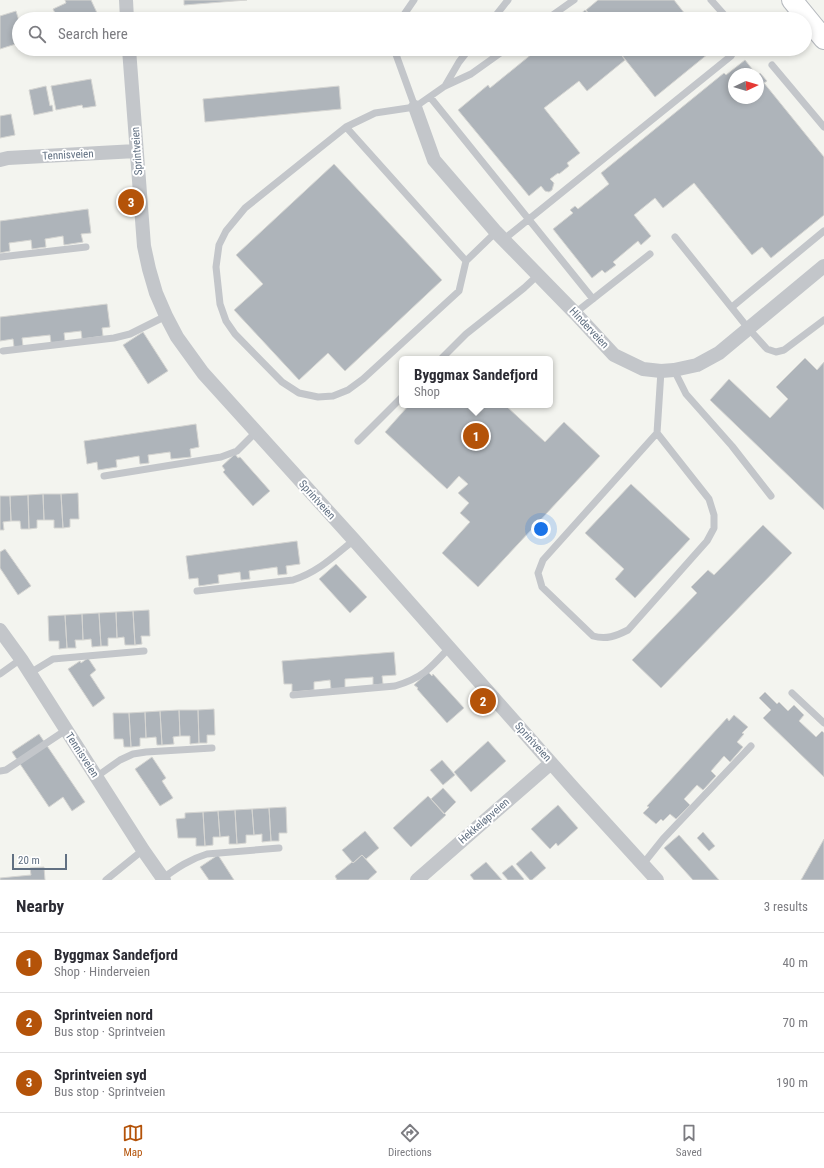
<!DOCTYPE html>
<html lang="en">
<head>
<meta charset="utf-8">
<style>
	body { margin:0; font-family:"Roboto Condensed",sans-serif; background:#f2f2f3; color:#2b2b33 }
	.compass { position:absolute; left:728px; top:68px; width:36px; height:36px; border-radius:50%; background:#fff; box-shadow:0 2px 6px #0003; rotate:86deg }
	.scale { position:absolute; left:12px; bottom:10px; width:55px; box-sizing:border-box; padding-left:4px; border:2px solid #617082; border-top:0; font-size:11px; line-height:14px; white-space:nowrap; color:#617082; -webkit-text-stroke:3px #fff; paint-order:stroke }
	.you { position:absolute; left:541px; top:529px; width:14px; height:14px; margin:-10px; border:3px solid #fff; border-radius:50%; background:#1a73e8; box-shadow:0 0 0 6px #1a73e833 }
	.badge { display:grid; place-items:center; width:26px; height:26px; border-radius:50%; background:#b45309; color:#fff; font-size:13px; font-weight:700 }
	.pin { position:absolute; translate:-50% -50%; border:2px solid #fff; box-shadow:0 1px 4px #0006 }
	.popup { position:absolute; left:399px; top:356px; width:154px; height:52px; box-sizing:border-box; display:grid; place-content:center; border-radius:6px; background:#fff; filter:drop-shadow(0 1px 3px #0005); font-size:13px; white-space:nowrap; color:#7c7c81 }
	.popup b { font-size:15px; color:#2b2b33 }
	.popup::after { content:''; position:absolute; left:50%; top:100%; margin-left:-8px; border:8px solid transparent; border-top-color:#fff }
	.list { margin:0; padding:0; list-style:none }
	h2 { display:flex; justify-content:space-between; align-items:center; height:52px; margin:0; padding:0 16px; font-size:17px }
	h2 small { font-size:13px; font-weight:400; color:#7c7c81 }
	.list li { display:grid; grid-template-columns:26px 1fr auto; gap:12px; align-items:center; box-sizing:border-box; height:60px; padding:0 16px; border-top:1px solid #e1e1e2 }
	.list b { display:block; font-size:15px; white-space:nowrap }
	.list p { margin:0; font-size:13px; white-space:nowrap; color:#7c7c81 }
	.list em { font-size:13px; font-style:normal; color:#7c7c81 }
	.icon { flex:none; width:22px; height:22px; fill:none; stroke:currentColor; stroke-width:2; stroke-linecap:round; stroke-linejoin:round }
	.map { position:relative; flex:none; width:824px; height:880px; overflow:hidden }
	.search { position:absolute; background:#fff; box-shadow:0 2px 6px #0003; left:12px; right:12px; top:12px; height:44px; display:flex; align-items:center; gap:10px; box-sizing:border-box; padding:0 14px; border-radius:22px; color:#7c7c81; font-size:15px }
	.sheet { height:232px; background:#fff }
	nav { display:flex; justify-content:space-around; align-items:center; box-sizing:border-box; height:56px; border-top:1px solid #e1e1e2; background:#fff; font-size:11px; color:#7c7c81 }
	nav a { display:grid; justify-items:center; gap:2px }
	nav .on { color:#b45309 }
	.map>svg:first-child { display:block }
</style>
</head>
<body>
<div class="map">
<svg width="824" height="880" viewBox="0 0 824 880">
	<rect width="100%" height="100%" fill="#f3f4ef"/>
	<path fill="#aeb4ba" stroke="#d5d5d2" d="M65 0H91L98 15 89 19H58L53 9 66 3Z
		M184 0H247L184 5Z
		M598 0H674L689 19H593L586 10Z
		M585 10 593 19H575Z
		M16 11 19 21V43L0 49V16Z
		M107 14 109 19H96Z
		M538 49H617L625 60 587 91 579 81 544 108 580 153 567 163 569 166 559 174 558 173 550 179 554 183 552 190 549 192 545 191 541 186 529 196 458 110 488 85 490 88Z
		M617 49H714L655 97Z
		M745 60 756 74H734V98H758V75L760 73 767 81 764 83 824 157V215L771 258 762 247 752 255 694 183 663 208 655 198 634 215 651 236 641 245 638 241 613 262 616 265 605 273 602 270 592 278 553 229 573 213 570 210 575 206 578 209 609 184 601 173 724 73 726 75Z
		M91 79 96 106 83 108 82 105 56 110 51 86Z
		M46 86 50 106 52 105 53 111 34 115 29 90Z
		M339 86 341 109 205 122 203 99Z
		M11 114 15 135 0 138V116Z
		M334 164 442 280 345 371 328 353 299 380 234 310 263 284 236 255Z
		M88 209 91 233 81 234 83 242 64 245 63 236 45 239 46 247 32 249 31 240 9 243 10 251 0 253V221Z
		M107 304 110 327 102 328 103 336 82 339 81 331 64 333 65 341 51 343 50 335 22 338 23 346 14 347 13 339 0 341V317Z
		M143 332 168 371 148 384 123 345Z
		M805 358 817 370 824 362V510L710 400 729 379 770 418 788 399 776 387Z
		M409 405H505L545 442 564 422 600 456 478 587 442 553 470 522 460 513 469 503 458 493 468 484 459 476 447 489 385 432Z
		M196 424 199 447 190 449 191 457 171 459 170 452 148 455 149 463 140 464 139 456 116 460 117 467 98 470 97 462 87 464 84 441Z
		M235 454 238 458 240 457 270 491 253 506 223 472 225 470 222 466Z
		M631 484 690 539 635 598 615 579 624 569 585 533Z
		M78 493 79 519H70V527L63 528 61 494Z
		M43 494 44 520H37V528L29 529 28 495Z
		M43 494H61L63 528H54V520H44Z
		M28 495 29 529H21L20 521H11L10 496Z
		M0 496H10L11 521 3 522 4 530H0Z
		M763 525 792 553 661 688 632 660 697 593 691 587 708 570 714 575Z
		M297 541 300 564 286 566 287 574 278 575 277 567 249 571 250 579 241 580 240 572 218 575 219 583 199 586 198 578 189 579 186 556Z
		M5 549 31 586 18 595 0 568V552Z
		M336 564 367 597 350 613 319 579Z
		M149 610 150 636H141L142 644 135 645 133 611Z
		M133 611 135 645H125L124 637 117 638 116 612Z
		M116 612 117 638H108V646H101L99 613Z
		M99 613 101 646 92 647 91 639 83 640 82 614Z
		M82 614 83 640H75L76 648H67L65 615Z
		M65 615 67 648 59 649V641H49L48 616Z
		M394 652 396 675 382 676 383 684 373 685V677L345 679V688L331 689 330 680 314 682V690L292 692V684H284L282 661Z
		M88 658 96 670 90 675 105 698 93 707 68 669 80 661 81 663Z
		M428 672 432 676 433 674 464 708 447 723 417 689 418 688 414 685Z
		M765 692 777 704 779 702 788 711 794 705 804 715 799 721 816 737 822 731 824 733V777L763 718 771 710 759 698Z
		M214 709 215 735H207V743H199L198 710Z
		M179 710 180 736 173 737 174 744 162 745 160 711Z
		M179 710H198L199 743 190 744V736H180Z
		M160 711 162 745H157L156 737 146 738 145 712Z
		M145 712 146 738H140V746L131 747 129 713Z
		M113 713H129L131 747H124L123 739H114Z
		M734 715 748 727 742 733 744 734 737 742 743 747 730 762 724 756 711 771 716 776 703 790 697 785 684 799 690 805 676 819 670 814 663 821 661 819 656 824 643 813 649 807 647 806 727 718 729 721Z
		M39 734 85 802 72 811 63 797 49 807 12 752Z
		M488 741 506 761 471 792 454 772Z
		M152 757 166 778 162 781 173 798 160 806 135 769Z
		M442 760 455 775 443 785 430 770Z
		M443 788 456 802 444 814 431 799Z
		M428 796 446 815 411 847 393 828Z
		M558 805 578 828 558 846 556 843 550 849 531 829Z
		M286 807 287 833H279V841H271L269 808Z
		M269 808 271 841 262 842V834L254 835 252 809Z
		M252 809 254 835H246V843L237 844 235 810Z
		M235 810 237 844H229V836L220 837 218 811Z
		M218 811 220 837H213V845L205 846 203 812Z
		M203 812 205 846H196V838H178L176 819 185 818V813Z
		M365 831 379 848 366 859 362 855 353 863 342 850Z
		M703 832 715 846 709 851 697 838Z
		M679 835 719 880H693L664 848Z
		M824 839V880H801Z
		M531 851 546 868 532 880H530L516 864Z
		M218 855 234 880H209L200 867Z
		M362 855 377 872 368 880H337L335 876 352 862 353 863Z
		M486 862 502 880H474L470 875Z
		M512 865 524 879 523 880H508L502 873Z
		M44 867 45 880H0V878L31 875 30 868Z"/>
	<g fill="none" stroke-linecap="round" stroke-linejoin="round">
		<defs>
			<path id="secondary" d="M792 0 824 39"/>
		</defs>
		<use href="#secondary" stroke="#b5b9be" stroke-width="22"/>
		<path stroke="#c3c6ca" stroke-width="7" d="M711 0 728 19
			M397 19 403 16 414 0
			M493 19 508 0
			M547 19 574 0
			M394 49 415 107
			M772 65 824 127
			M445 86 459 62 469 49
			M430 97 593 299
			M346 127 466 261
			M496 232 466 261 459 291 363 379 348 390 333 396 318 397 299 393 282 382 235 334 226 321 220 304 216 267 219 245 226 231 245 208 346 127 375 113 415 107 445 86 471 74 506 49
			M675 237 748 328 767 349 776 352 784 350 824 320
			M503 240 731 56 735 49
			M0 257 86 247
			M732 307 824 231
			M575 313 650 254
			M3 351 114 338 130 334 166 316
			M441 359 466 334 524 288 538 275
			M674 370 686 394 732 446 771 496
			M657 433 709 499 714 515V528L707 541 628 630C616 636 606 640 593 636L542 587 538 573 543 560 657 433 661 371
			M358 441 402 397
			M104 476 221 457 237 451 256 432
			M197 591 293 580C318 572 333 557 354 540
			M30 673 53 659 144 651
			M0 674 21 659
			M792 693 824 723
			M293 695 395 686C422 678 430 669 449 648
			M0 771 6 770 66 730
			M96 777 120 760 133 754 146 752 212 748
			M643 864 663 839 751 746
			M163 878C177 868 190 859 207 854L279 848
			M106 880 143 850"/>
		<path stroke="#c3c6ca" stroke-width="14" d="M126 0 127 19
			M129 49 144 246 149 269 156 293 166 316 177 337 203 373 354 540 575 790 657 880
			M415 107 434 160 496 232 575 313 614 355 643 369 661 371 674 370 697 365 719 353 824 266
			M0 160 8 158 136 151
			M0 630 21 659 143 850 164 880
			M417 880 551 763"/>
		<use href="#secondary" stroke="#fff" stroke-width="20"/>
	</g>
	<g text-anchor="middle" dominant-baseline="central" stroke-width="4" stroke-linejoin="round" paint-order="stroke">
		<g font-size="11" fill="#617082" stroke="#fff">
			<text transform="translate(137 151) rotate(-94)">Sprintveien</text>
			<text transform="translate(68 155) rotate(-3)">Tennisveien</text>
			<text transform="translate(589 328) rotate(47)">Hinderveien</text>
			<text transform="translate(317 500) rotate(48)">Sprintveien</text>
			<text transform="translate(533 742) rotate(48)">Sprintveien</text>
			<text transform="translate(82 755) rotate(57)">Tennisveien</text>
			<text transform="translate(484 821) rotate(-41)">Hekkeløpveien</text>
		</g>
	</g>
</svg>
<svg class="compass" viewBox="-18 -18 36 36"><path d="M0-13l5 13h-10z" fill="#e53935"/><path d="M0 13l5-13h-10z" fill="#7c7c81"/></svg>
<div class="scale">20 m</div>
<div class="you"></div>
<div class="pin badge" style="left:476px;top:436px">1</div>
<div class="popup"><b>Byggmax Sandefjord</b>Shop</div>
<div class="pin badge" style="left:483px;top:701px">2</div>
<div class="pin badge" style="left:131px;top:202px">3</div>
<div class="search"><svg class="icon" aria-label="search" viewBox="0 0 24 24"><circle cx="10" cy="10" r="6"/><path d="M15 15l6 6"/></svg>Search here</div>
</div>
<section class="sheet">
<h2>Nearby<small>3 results</small></h2>
<ul class="list">
<li><span class="badge">1</span><div><b>Byggmax Sandefjord</b><p>Shop · Hinderveien</p></div><em>40 m</em></li>
<li><span class="badge">2</span><div><b>Sprintveien nord</b><p>Bus stop · Sprintveien</p></div><em>70 m</em></li>
<li><span class="badge">3</span><div><b>Sprintveien syd</b><p>Bus stop · Sprintveien</p></div><em>190 m</em></li>
</ul>
</section>
<nav>
<a class="on"><svg class="icon" aria-label="map" viewBox="0 0 24 24"><path d="M3 6l6-2 6 2 6-2v14l-6 2-6-2-6 2zM9 4v14M15 6v14"/></svg>Map</a>
<a><svg class="icon" aria-label="directions" viewBox="0 0 24 24"><path d="M12 3l9 9-9 9-9-9zM9 14v-3h6M13 9l2 2-2 2"/></svg>Directions</a>
<a><svg class="icon" aria-label="saved" viewBox="0 0 24 24"><path d="M7 4h10v16l-5-4-5 4z"/></svg>Saved</a>
</nav>
</body>
</html>
